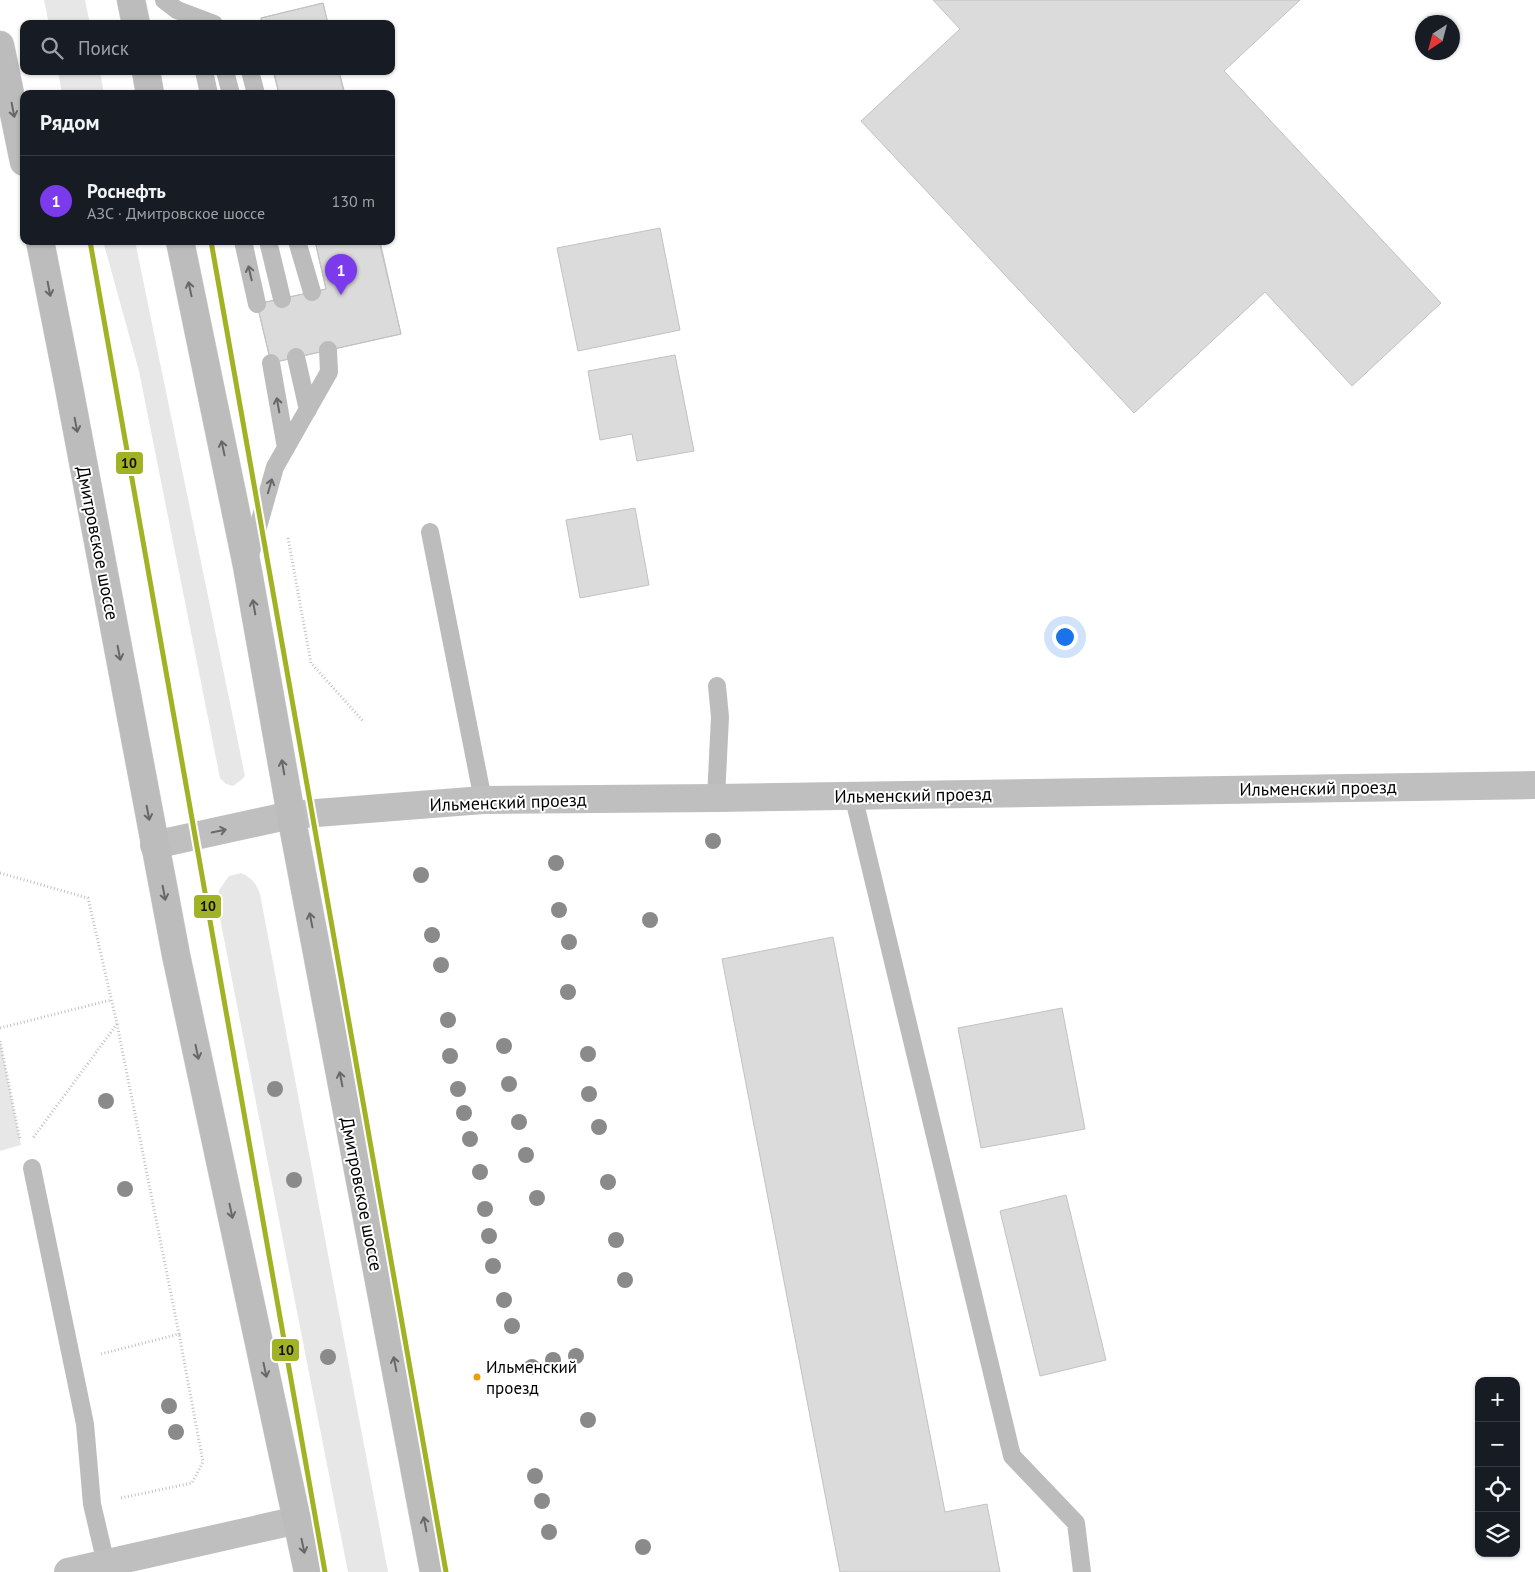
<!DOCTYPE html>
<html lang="ru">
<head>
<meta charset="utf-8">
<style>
	body { margin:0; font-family:"PT Sans",sans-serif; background:#242831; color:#f1f3f6 }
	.controls { position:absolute; right:15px; bottom:15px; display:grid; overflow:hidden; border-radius:10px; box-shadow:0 1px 4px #0004 }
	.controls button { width:45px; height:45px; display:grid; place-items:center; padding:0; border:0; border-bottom:1px solid #363941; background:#171b24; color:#f1f3f6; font:25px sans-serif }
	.compass { position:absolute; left:1415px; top:15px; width:45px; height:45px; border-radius:50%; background:#171b24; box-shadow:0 1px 4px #0004; rotate:216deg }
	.you { position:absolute; left:1064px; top:636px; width:18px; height:18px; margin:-12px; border:4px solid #fff; border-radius:50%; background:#1a73e8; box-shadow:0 0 0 8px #1a73e833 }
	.badge { display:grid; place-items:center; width:32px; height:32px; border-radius:50%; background:#7c3aed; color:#fff; font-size:16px; font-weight:700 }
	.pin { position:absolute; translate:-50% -41px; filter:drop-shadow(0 1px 2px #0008) }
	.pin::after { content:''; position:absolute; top:26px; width:18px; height:15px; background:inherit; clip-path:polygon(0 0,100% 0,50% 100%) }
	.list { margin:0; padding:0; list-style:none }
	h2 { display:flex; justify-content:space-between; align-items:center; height:65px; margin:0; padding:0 20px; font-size:21px }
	h2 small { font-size:16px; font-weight:400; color:#9ea1a6 }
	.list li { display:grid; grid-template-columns:32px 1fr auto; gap:15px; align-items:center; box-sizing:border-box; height:90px; padding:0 20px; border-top:1px solid #363941 }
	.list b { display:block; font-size:19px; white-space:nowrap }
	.list p { margin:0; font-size:16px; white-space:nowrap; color:#9ea1a6 }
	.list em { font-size:16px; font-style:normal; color:#9ea1a6 }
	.icon { flex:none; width:28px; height:28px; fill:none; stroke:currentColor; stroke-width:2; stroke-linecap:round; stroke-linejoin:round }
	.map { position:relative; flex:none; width:1535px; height:1572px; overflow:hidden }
	.search { position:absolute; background:#171b24; box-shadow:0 1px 4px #0004; left:20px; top:20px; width:375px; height:55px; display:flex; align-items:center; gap:12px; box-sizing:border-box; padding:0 18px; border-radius:10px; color:#9ea1a6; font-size:19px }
	.panel { position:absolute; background:#171b24; box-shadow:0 1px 4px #0004; left:20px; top:90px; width:375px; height:155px; border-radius:10px }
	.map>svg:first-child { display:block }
</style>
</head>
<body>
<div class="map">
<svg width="1535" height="1572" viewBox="0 0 1535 1572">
	<rect width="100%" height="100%" fill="#fff"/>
	<path fill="#e7e7e7" d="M44 0H85L90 24H49Z
		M58 71H100L104 94H62Z
		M103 241H135L245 776 240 781 233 786 226 784 220 778 139 371Z
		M241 873C252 878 256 883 260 894L388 1572H348L217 903 219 890 229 876Z
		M0 1040 21 1145 0 1151Z"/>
	<path fill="#dbdbdb" stroke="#c2c2c2" d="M933 0H1300L1224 71 1441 303 1352 386 1265 292 1134 413 861 121 960 29Z
		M323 3 328 24H262L261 18Z
		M323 3 328 24H262L261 18Z
		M273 71H339L344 94H279Z
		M274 71H339L345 94H279Z
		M660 228 680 330 578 351 557 248Z
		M315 241H380L401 334 271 363 257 304 326 289Z
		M315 241H379L401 334 271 363 257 304 326 289Z
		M675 355 694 451 637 461 632 434 600 440 588 371Z
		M635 508 649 585 580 598 566 520Z
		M833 937 945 1512 987 1504 1000 1572H840L722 959Z
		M1062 1008 1085 1129 981 1148 958 1028Z
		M1066 1195 1106 1360 1040 1376 1000 1211Z"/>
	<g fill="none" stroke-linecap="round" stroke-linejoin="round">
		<defs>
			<path id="primary" d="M131 0 136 24
				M0 45 24 162
				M146 71 150 94
				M40 241 67 377 176 955 308 1572
				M180 241 247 566 291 815 434 1572"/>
		</defs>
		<use href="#primary" stroke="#dbdbdb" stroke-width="29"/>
		<path stroke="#c2c2c2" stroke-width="3" stroke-dasharray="1 2.5" stroke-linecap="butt" d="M288 538 311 663 363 721
			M0 873 88 898 117 1024 33 1138
			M0 1028 111 1000
			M0 1041 20 1140
			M101 1354 179 1334 117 1024
			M121 1498 192 1483 203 1462 179 1334"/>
		<path stroke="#bcbcbc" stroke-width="18" d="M164 0 177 10 214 24
			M204 71 209 94
			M225 71 231 94
			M250 71 256 94
			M243 241 257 304
			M268 241 282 299
			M297 241 312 292
			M296 357 308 410
			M271 363 286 448
			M430 532 483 800
			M249 559 275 467 329 372 328 350
			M853 795 1012 1456 1076 1523 1082 1572
			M716 798 720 717 717 686
			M32 1168 85 1424 92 1504 106 1564"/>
		<path stroke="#bfbfbf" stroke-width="28" d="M154 845 291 815 483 800 716 798 1535 785
			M68 1572 298 1520"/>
		<use href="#primary" stroke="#bcbcbc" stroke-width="28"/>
		<defs>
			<path id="metro-1" d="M90 241 325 1572
				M211 241 446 1572"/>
		</defs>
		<use href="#metro-1" stroke="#fff" stroke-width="9"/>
		<use href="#metro-1" stroke="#a2b225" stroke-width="5"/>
	</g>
	<g fill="#8a8a8a">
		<circle cx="713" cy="841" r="8"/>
		<circle cx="556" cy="863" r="8"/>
		<circle cx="421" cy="875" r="8"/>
		<circle cx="559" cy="910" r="8"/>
		<circle cx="650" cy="920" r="8"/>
		<circle cx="432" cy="935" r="8"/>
		<circle cx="569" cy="942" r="8"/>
		<circle cx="441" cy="965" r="8"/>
		<circle cx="568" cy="992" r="8"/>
		<circle cx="448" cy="1020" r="8"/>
		<circle cx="504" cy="1046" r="8"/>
		<circle cx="588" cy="1054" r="8"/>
		<circle cx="450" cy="1056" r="8"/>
		<circle cx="509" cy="1084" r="8"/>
		<circle cx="275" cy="1089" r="8"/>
		<circle cx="458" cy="1089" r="8"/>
		<circle cx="589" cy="1094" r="8"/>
		<circle cx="106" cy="1101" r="8"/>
		<circle cx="464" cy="1113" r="8"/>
		<circle cx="519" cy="1122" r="8"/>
		<circle cx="599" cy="1127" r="8"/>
		<circle cx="470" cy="1139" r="8"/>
		<circle cx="526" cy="1155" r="8"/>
		<circle cx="480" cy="1172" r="8"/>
		<circle cx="294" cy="1180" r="8"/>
		<circle cx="608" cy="1182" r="8"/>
		<circle cx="125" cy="1189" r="8"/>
		<circle cx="537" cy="1198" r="8"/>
		<circle cx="485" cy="1209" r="8"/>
		<circle cx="489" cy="1236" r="8"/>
		<circle cx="616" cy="1240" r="8"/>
		<circle cx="493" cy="1266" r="8"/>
		<circle cx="625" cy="1280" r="8"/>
		<circle cx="504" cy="1300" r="8"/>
		<circle cx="512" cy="1326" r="8"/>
		<circle cx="576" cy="1356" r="8"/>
		<circle cx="328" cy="1357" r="8"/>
		<circle cx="553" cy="1360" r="8"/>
		<circle cx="532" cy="1367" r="8"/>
		<circle cx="169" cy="1406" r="8"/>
		<circle cx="588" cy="1420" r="8"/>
		<circle cx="176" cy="1432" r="8"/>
		<circle cx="535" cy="1476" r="8"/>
		<circle cx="542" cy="1501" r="8"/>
		<circle cx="549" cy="1532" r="8"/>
		<circle cx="643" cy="1547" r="8"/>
	</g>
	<defs><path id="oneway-shaft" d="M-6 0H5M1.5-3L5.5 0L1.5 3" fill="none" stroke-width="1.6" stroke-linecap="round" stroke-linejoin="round" transform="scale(1.25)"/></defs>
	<g stroke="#676767">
		<use href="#oneway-shaft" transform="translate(13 110) rotate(79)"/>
		<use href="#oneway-shaft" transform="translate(250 273) rotate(-103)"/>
		<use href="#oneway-shaft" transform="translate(49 289) rotate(79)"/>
		<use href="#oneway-shaft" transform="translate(190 289) rotate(-102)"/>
		<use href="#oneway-shaft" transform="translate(278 405) rotate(-100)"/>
		<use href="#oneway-shaft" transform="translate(76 425) rotate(79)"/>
		<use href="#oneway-shaft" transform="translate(223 448) rotate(-102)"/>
		<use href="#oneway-shaft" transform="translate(270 486) rotate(-74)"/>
		<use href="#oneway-shaft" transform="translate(254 607) rotate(-100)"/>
		<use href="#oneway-shaft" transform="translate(119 653) rotate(79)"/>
		<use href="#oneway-shaft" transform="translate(283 767) rotate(-100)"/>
		<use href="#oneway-shaft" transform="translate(148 813) rotate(79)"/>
		<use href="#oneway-shaft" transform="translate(164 893) rotate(79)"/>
		<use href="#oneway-shaft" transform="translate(311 920) rotate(-101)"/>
		<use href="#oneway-shaft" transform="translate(197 1052) rotate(78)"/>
		<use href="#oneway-shaft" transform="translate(341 1079) rotate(-101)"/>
		<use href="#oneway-shaft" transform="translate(231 1211) rotate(78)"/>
		<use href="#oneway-shaft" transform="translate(395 1364) rotate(-101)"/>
		<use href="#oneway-shaft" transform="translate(265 1370) rotate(78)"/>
		<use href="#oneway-shaft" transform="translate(425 1524) rotate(-101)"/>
		<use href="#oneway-shaft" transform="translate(303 1546) rotate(78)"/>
	</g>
	<use stroke="#696969" href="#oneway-shaft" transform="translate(219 831) rotate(-12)"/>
	<circle fill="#eb9e00" stroke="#fff" stroke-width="2" cx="477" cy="1377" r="4.5"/>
	<g text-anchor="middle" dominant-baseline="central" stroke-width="4" stroke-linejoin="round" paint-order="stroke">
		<g font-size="17" fill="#000" stroke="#fff" text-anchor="start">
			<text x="486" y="1367">Ильменский<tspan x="486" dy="21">проезд</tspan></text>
		</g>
		<g font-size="18" fill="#000" stroke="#fff">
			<text transform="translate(98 543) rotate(79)">Дмитровское шоссе</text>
			<text transform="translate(1318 788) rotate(-1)">Ильменский проезд</text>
			<text transform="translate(913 795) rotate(-1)">Ильменский проезд</text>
			<text transform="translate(508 802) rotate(-2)">Ильменский проезд</text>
			<text transform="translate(362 1194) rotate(79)">Дмитровское шоссе</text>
		</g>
	</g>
	<g stroke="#fff" stroke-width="2">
		<rect x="115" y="451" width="29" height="24" rx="5" fill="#a2b225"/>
		<rect x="193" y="894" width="29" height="25" rx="5" fill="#a2b225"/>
		<rect x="271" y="1338" width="29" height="24" rx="5" fill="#a2b225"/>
	</g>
	<g font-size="14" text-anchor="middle" font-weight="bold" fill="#111">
		<text x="129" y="468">10</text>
		<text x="208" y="911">10</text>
		<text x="286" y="1355">10</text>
	</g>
</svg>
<div class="controls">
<button>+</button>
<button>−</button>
<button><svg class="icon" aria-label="locate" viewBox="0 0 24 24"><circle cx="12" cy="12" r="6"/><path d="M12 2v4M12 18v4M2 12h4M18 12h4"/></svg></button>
<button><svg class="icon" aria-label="layers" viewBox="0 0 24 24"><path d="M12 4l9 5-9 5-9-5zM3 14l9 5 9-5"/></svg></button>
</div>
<svg class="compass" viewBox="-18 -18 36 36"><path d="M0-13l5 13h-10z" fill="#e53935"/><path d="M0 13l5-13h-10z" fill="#9ea1a6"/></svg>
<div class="you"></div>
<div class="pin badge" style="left:341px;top:295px">1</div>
<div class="search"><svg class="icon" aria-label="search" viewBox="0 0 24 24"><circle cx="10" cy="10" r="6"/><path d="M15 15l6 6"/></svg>Поиск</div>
<section class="panel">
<h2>Рядом<small></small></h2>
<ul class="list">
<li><span class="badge">1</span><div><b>Роснефть</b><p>АЗС · Дмитровское шоссе</p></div><em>130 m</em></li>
</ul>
</section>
</div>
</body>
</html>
